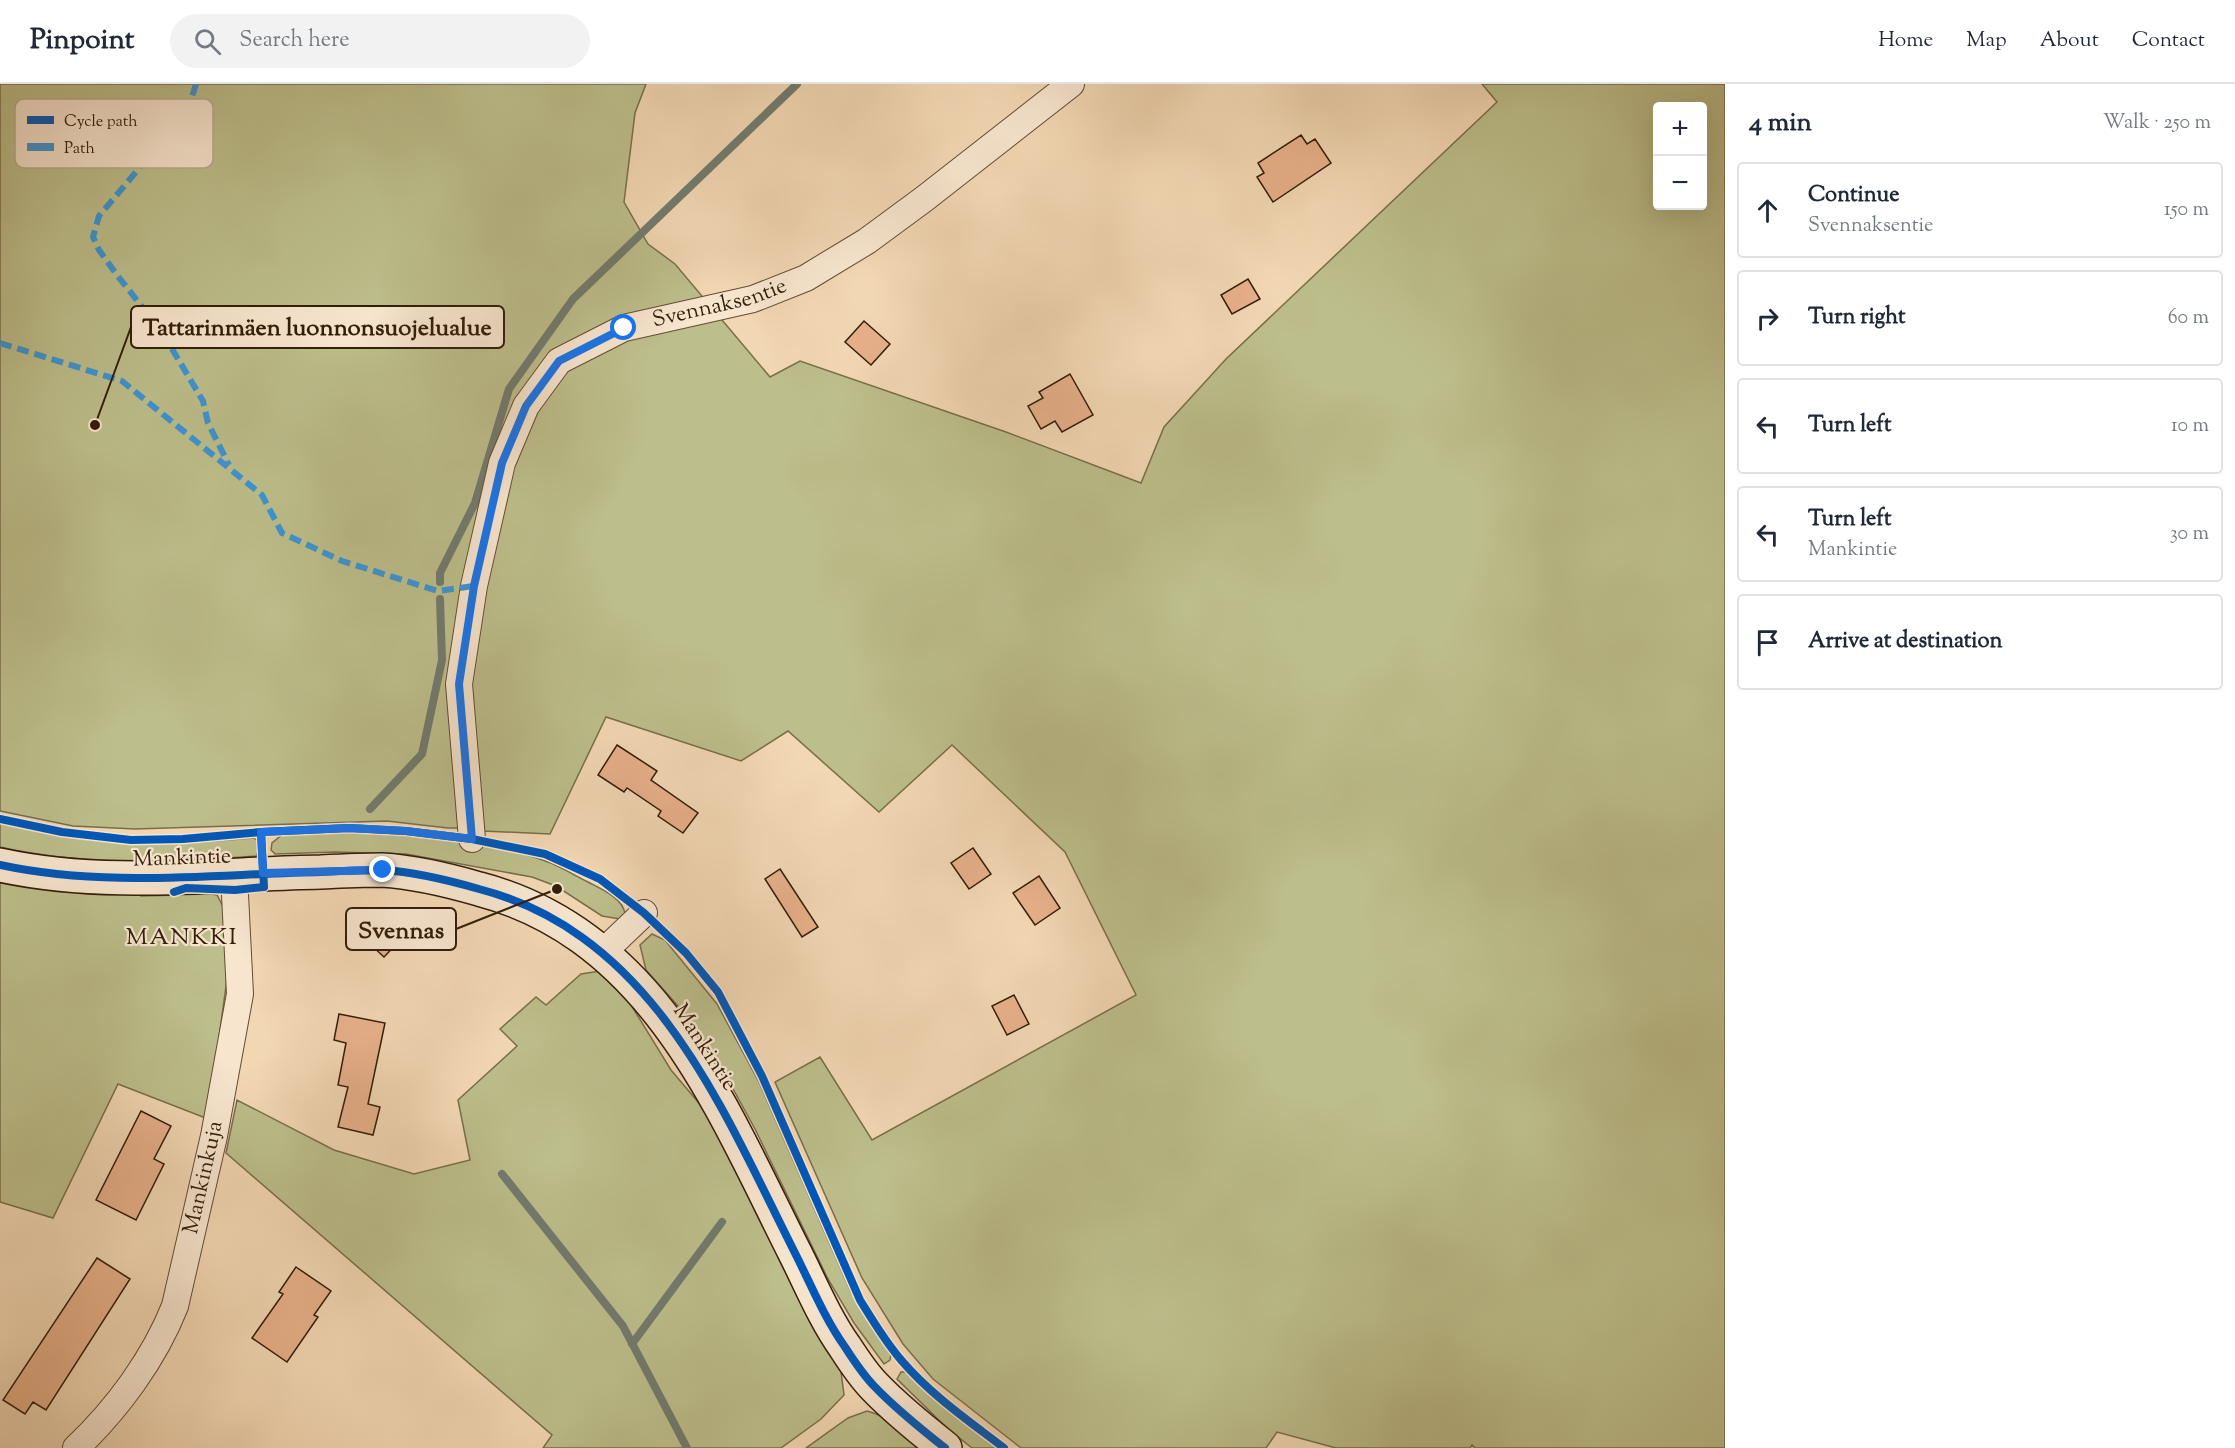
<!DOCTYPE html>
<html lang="en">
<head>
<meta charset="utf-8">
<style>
	body { margin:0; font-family:"Sorts Mill Goudy",serif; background:#f2f2f3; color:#1f2937 }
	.controls { position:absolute; right:18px; top:18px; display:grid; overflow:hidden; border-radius:6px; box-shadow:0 6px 24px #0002 }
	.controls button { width:54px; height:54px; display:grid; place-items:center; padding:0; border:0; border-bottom:2px solid #e0e1e3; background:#fff; color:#1f2937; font:30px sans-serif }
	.stop { position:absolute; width:18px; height:18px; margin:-14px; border:4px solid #1a73e8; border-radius:50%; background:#fff }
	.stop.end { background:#1a73e8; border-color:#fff; box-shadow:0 2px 6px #0008 }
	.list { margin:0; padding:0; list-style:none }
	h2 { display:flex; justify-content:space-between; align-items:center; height:78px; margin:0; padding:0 24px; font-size:26px }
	h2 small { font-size:20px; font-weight:400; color:#747a83 }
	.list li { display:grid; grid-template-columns:39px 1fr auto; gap:18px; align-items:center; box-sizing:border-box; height:96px; margin:0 12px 12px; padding:0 12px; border:2px solid #e0e1e3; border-radius:6px }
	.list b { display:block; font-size:22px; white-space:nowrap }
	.list p { margin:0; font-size:20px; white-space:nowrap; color:#747a83 }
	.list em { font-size:20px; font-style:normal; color:#747a83 }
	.icon { flex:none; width:33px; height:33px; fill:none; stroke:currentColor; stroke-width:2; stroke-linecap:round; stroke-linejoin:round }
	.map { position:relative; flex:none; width:1725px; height:1364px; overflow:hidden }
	header { display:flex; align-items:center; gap:36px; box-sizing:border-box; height:84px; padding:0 30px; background:#fff; border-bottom:2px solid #e0e1e3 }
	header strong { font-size:28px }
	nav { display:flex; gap:33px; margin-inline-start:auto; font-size:21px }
	.search { width:420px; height:54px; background:#f2f2f3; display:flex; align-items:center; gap:15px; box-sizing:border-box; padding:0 21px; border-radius:33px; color:#747a83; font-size:22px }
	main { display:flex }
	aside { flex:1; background:#fff }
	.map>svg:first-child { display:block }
</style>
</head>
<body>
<header>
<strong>Pinpoint</strong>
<div class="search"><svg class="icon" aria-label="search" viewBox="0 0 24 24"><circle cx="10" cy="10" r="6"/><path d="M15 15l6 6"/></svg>Search here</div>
<nav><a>Home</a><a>Map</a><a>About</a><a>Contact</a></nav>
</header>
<main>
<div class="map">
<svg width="1725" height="1364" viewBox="0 0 1725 1364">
	<rect width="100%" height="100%" fill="#f2d7b3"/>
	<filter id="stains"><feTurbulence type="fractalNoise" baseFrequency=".00333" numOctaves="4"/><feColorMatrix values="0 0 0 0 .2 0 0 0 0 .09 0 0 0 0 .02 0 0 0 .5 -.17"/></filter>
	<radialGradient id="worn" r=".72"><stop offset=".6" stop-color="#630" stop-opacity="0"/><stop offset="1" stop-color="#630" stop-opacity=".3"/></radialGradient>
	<path fill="#bcbe8b" stroke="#786e4a" stroke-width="1.5" fill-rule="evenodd" d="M0 0H646L635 29 624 118 648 160 675 180 770 293 800 277 1006 348 1141 399 1164 343 1226 275 1497 18 1482 0H1725V1364H1475L1472 1361 1470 1364H1336L1277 1348 1266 1364H1021L933 1295 903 1260 862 1194 775 998 820 973 872 1056 1136 911 1065 768 952 661 879 728 788 647 741 677 606 633 550 750 483 747 471 744H448L387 737 135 745 73 742 0 727ZM1658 22H1702V122H1658Z
		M0 739C41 747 87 758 129 759 171 761 213 757 254 754L259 758V766L256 772C170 778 84 782 0 763Z
		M349 748C410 751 491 756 548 778 562 783 575 792 588 798 601 805 623 814 625 830L620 835 602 832 556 802 532 793 406 770 335 768 275 770 271 766 272 759 283 750Z
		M0 794 28 803 136 806 141 812 180 811 184 806 217 811 227 830 232 858 208 1035 118 1000 53 1134 0 1118Z
		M652 850 665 856 717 920 759 998 851 1208 891 1271 890 1276 884 1280 854 1239 828 1195 755 1045 716 974 686 931 646 886 640 861Z
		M600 887 620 903 671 986 720 1044 828 1258 841 1288 844 1311 821 1335 781 1364H543L552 1351 226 1069 237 1016 334 1066 414 1090 470 1076 458 1016 517 962 500 945 536 913 546 921 581 890Z
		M901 1288H910L922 1301 999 1364H972L947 1344 897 1295Z
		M867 1327C890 1333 906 1349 924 1364H806L848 1334Z"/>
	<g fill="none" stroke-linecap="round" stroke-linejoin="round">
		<path stroke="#727a6e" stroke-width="8" d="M440 498V489L475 419 509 305 573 215 797 0
			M370 725 422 670 442 576 440 515
			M502 1090 623 1242 687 1364
			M632 1260 722 1138"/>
	</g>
	<path fill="#e7b08a" stroke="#331e09" stroke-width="1.5" d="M1301 51 1307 60 1315 55 1331 79 1273 118 1257 93 1264 89 1258 79Z
		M1248 195 1260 215 1232 230 1221 211Z
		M864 237 890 260 871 281 845 258Z
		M1070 290 1093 331 1062 348 1055 337 1041 345 1028 322 1043 314 1039 308Z
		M617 661 657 687 651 696 698 729 683 749 658 732 661 727 627 704 624 708 598 691Z
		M973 764 991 790 969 805 951 779Z
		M780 785 818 843 802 853 765 795Z
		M1039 792 1060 824 1035 841 1013 809Z
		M396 833 410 846 384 873 370 860Z
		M1014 911 1029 940 1007 951 992 922Z
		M339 930 385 939 368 1020 380 1023 373 1051 338 1043 348 1003 338 1001 346 959 334 956Z
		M141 1027 171 1042 154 1075 164 1080 136 1136 96 1116Z
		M97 1174 130 1195 46 1326 33 1318 25 1330 3 1316Z
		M296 1183 331 1207 314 1231 318 1233 287 1278 252 1254 283 1210 279 1208Z"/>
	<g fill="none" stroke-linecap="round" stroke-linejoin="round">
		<defs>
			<g id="street">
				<path id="s1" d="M472 755 459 600 474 502 502 379 526 322 559 277 624 244 753 215 806 194 867 157 924 115 1071 0"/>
				<path d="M603 868 644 829"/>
				<path id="s2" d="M76 1364C117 1325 154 1275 175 1222L214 1052 240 910 234 791"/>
			</g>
			<path id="secondary" d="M0 781C106 804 214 790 321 788 341 787 362 786 382 786 415 788 448 796 479 805 655 851 722 1025 796 1171 811 1201 825 1235 845 1263 854 1277 864 1292 875 1303 896 1325 921 1345 945 1364"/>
		</defs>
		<use href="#street" stroke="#634c34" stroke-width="28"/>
		<use href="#secondary" stroke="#331e09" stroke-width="36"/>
		<use href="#street" stroke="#f7e5ce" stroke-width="26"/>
		<use href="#secondary" stroke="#f7e5ce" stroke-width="33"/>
		<path stroke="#3d94d2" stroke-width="6" stroke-dasharray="12 6" stroke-linecap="butt" d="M196 0 190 19 167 51 99 132 93 153 99 166 117 191 162 248 203 317 208 339 229 381
			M0 259 122 297 262 411 282 449 342 477 438 507 474 502"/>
		<defs>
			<path id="cycleway" d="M0 735 62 748 131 756 183 755 261 748 349 744 406 747 472 755 545 770 600 795 644 829 686 869 718 908 762 992 860 1216C873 1237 886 1259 902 1277 931 1311 969 1337 1004 1364
				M0 781C106 804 214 790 321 788 341 787 362 786 382 786 415 788 448 796 479 805 655 851 722 1025 796 1171 811 1201 825 1235 845 1263 854 1277 864 1292 875 1303 896 1325 921 1345 945 1364
				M174 808 186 804 235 806 264 803 261 748"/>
		</defs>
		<use href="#cycleway" stroke="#f7e5ce" stroke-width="11"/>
		<use href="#cycleway" stroke="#0057b8" stroke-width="8"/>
	</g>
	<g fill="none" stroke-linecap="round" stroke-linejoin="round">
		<path stroke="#1a73e8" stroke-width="8" d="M383 786 263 789 261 748 349 744 406 747 472 755 459 600 474 502 502 379 526 322 559 277 624 244"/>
	</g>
	<g text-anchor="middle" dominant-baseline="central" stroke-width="4.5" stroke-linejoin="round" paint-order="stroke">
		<g font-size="22" fill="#331e09" stroke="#f7e5ce">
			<text stroke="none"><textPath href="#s1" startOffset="670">Svennaksentie</textPath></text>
			<text transform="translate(182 775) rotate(-2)">Mankintie</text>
			<text transform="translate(704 964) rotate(57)">Mankintie</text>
			<text stroke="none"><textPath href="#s2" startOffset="306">Mankinkuja</textPath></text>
		</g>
		<g font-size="24" letter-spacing="1.5" fill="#331e09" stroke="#f7e5ce">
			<text x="182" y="854">MANKKI</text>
		</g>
	</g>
	<rect x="15" y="15" width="198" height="69" rx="9" fill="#f7e5ce" stroke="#bca993" stroke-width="1.5"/>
	<rect x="27" y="32" width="27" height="8" fill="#0057b8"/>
	<rect x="27" y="59" width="27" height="8" fill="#3d94d2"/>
	<g font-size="16" fill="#331e09">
		<text x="64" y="42">Cycle path</text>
		<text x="64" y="69">Path</text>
	</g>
	<path fill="none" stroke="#331e09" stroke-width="2" d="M95 341L131 243M557 805L456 845"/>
	<g fill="#331e09" stroke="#f7e5ce" stroke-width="2">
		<circle cx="95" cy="341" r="6"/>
		<circle cx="557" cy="805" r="6"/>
	</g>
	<g fill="#f7e5ce" stroke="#331e09" stroke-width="2">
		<rect x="131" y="222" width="373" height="42" rx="6"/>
		<rect x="346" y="824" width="110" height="42" rx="6"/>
	</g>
	<g font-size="24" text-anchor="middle" font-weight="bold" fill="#331e09">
		<text x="317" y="251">Tattarinmäen luonnonsuojelualue</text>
		<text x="401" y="854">Svennas</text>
	</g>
	<rect width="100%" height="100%" filter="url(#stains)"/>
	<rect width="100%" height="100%" fill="url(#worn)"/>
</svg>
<div class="controls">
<button>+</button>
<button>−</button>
</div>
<div class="stop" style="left:624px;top:244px"></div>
<div class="stop end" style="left:383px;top:786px"></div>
</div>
<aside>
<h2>4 min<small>Walk · 250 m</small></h2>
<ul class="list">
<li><svg class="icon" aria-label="ahead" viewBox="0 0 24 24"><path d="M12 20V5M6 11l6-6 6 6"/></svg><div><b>Continue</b><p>Svennaksentie</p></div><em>150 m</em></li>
<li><svg class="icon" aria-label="right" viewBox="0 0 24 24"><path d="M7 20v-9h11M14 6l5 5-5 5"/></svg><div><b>Turn right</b></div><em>60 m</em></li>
<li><svg class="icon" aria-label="left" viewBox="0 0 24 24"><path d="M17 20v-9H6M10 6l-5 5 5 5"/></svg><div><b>Turn left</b></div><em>10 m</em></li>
<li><svg class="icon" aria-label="left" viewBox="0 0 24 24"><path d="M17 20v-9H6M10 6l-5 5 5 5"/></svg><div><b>Turn left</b><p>Mankintie</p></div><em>30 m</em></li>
<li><svg class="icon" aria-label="arrive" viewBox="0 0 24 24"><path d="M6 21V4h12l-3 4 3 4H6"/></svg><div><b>Arrive at destination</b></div></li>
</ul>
</aside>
</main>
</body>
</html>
